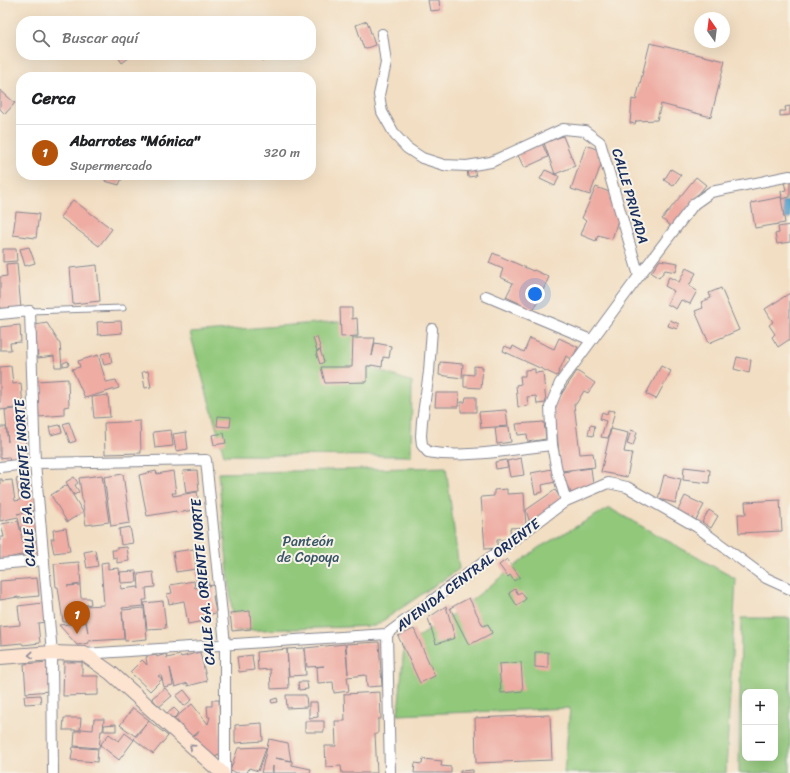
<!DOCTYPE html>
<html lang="es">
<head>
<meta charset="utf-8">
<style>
	body { margin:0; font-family:Sriracha,sans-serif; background:#f2f2f2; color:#202124 }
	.controls { position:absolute; right:12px; bottom:12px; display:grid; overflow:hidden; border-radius:8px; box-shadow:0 4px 16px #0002 }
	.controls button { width:36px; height:36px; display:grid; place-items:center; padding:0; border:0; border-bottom:1px solid #e0e0e0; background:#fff; color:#202124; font:20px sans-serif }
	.compass { position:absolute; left:694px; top:12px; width:36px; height:36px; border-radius:50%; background:#fff; box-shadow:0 4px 16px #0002; rotate:346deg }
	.you { position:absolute; left:535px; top:294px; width:14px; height:14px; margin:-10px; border:3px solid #fff; border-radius:50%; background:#1a73e8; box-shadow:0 0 0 6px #1a73e833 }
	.badge { display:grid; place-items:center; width:26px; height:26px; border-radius:50%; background:#b45309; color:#fff; font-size:13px; font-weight:700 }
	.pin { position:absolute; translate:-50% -33px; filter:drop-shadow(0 1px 2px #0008) }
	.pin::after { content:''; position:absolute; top:21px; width:14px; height:12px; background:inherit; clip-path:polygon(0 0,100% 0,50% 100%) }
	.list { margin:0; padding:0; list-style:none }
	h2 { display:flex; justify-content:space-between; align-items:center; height:52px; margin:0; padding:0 16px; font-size:17px }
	h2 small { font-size:13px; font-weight:400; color:#757577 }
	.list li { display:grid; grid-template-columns:26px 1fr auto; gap:12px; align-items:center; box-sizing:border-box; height:56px; padding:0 16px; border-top:1px solid #e0e0e0 }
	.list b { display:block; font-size:15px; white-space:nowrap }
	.list p { margin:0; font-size:13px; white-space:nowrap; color:#757577 }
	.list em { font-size:13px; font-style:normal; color:#757577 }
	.icon { flex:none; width:22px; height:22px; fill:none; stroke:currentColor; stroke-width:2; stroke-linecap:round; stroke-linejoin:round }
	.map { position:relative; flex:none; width:790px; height:773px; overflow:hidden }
	.search { position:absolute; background:#fff; box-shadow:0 4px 16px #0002; left:16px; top:16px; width:300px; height:44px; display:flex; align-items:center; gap:10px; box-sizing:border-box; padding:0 14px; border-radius:16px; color:#757577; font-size:15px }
	.panel { position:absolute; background:#fff; box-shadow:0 4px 16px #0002; left:16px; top:72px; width:300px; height:108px; border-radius:16px }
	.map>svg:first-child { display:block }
</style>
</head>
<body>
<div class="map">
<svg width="790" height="773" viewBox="0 0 790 773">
	<rect width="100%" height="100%" fill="#f7f3e8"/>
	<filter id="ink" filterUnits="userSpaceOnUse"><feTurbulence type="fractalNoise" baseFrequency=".025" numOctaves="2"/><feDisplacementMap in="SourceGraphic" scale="8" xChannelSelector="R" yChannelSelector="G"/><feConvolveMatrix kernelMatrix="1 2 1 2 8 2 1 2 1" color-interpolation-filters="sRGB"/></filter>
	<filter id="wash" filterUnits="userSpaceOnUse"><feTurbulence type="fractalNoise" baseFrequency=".012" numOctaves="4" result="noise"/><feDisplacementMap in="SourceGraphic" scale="16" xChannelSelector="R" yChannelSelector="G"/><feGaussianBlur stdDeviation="0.9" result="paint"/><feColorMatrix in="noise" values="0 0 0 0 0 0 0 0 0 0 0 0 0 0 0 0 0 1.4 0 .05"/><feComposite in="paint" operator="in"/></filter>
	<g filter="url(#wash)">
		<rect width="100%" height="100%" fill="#f2dec2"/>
		<path fill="#91c87a" stroke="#567c6c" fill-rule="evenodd" d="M355 320 371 368 412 382 411 456 224 455 190 333Z
			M446 467 459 569 375 626 234 631 218 473Z
			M609 508 736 579 726 773H564L570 708 398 715 404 647 463 607 538 548Z
			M741 618H790V773H739ZM745 692H775V758H745Z"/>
		<path fill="#54a3ce" stroke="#386996" d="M790 201V218L785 219 782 202Z"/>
		<g id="blocks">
			<path fill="#eeaca3" d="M428 0H439L440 10 430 11Z
				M367 21 375 45 364 49 356 25Z
				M650 43 725 61 711 117 661 104 657 120 636 121 635 124 630 123 632 99 636 100Z
				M120 55H128L130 57 122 63 118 57Z
				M255 55H266L267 56 263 61 255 56Z
				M0 90 15 103 5 114 0 109Z
				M790 106V115L780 116V111H786L785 107Z
				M563 136 575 166 555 174 544 143Z
				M542 143 548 157 524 168 517 153Z
				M586 145 601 151 598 158 603 159 590 195 571 189Z
				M474 168 476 176 468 177 467 170Z
				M671 169 681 175 673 186 664 180Z
				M545 170 559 176 555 186 540 179Z
				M107 175H113L122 178 119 185 105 181Z
				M696 177 706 185 672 227 662 219Z
				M790 181V197L782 199 781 191 786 190 784 182Z
				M596 187 612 193 610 198 614 200 618 220 612 239 598 235 596 241 581 235 586 221 582 218Z
				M781 197 785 223 755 228 751 203Z
				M73 200 112 229 99 246 60 217Z
				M16 212 39 214 36 238 13 235Z
				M790 225V242L777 244 775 234 779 233 778 227Z
				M29 247 35 263 25 266 20 249Z
				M3 249H16L17 261 3 262Z
				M493 253 533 271 534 270 549 277 533 312 518 305 519 303 506 297 513 283 500 277 503 269 489 263Z
				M660 260 678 263 676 272 665 270 659 278 651 273Z
				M17 263 21 309 0 311V277L7 276 6 264Z
				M97 265 100 301 73 304 70 268Z
				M686 268 696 273 689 286 697 291 690 304 681 300 676 309 667 304 674 291 665 286 669 277 679 282Z
				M721 288 739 330 709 343 695 311 703 308 701 302 711 298 709 293Z
				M790 293V339L778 347 772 337 775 334 769 325 773 322 765 309Z
				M340 308H352V319L357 318 358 336 341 337Z
				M670 320 679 324 677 329 668 326Z
				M121 321 122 333 98 335 97 322Z
				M47 323 60 344 62 367H55L54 356 38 358 35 325Z
				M20 325 21 342 10 343 11 350H0V327Z
				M317 337 321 350 317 351 313 338Z
				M353 338H375L372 356 375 343 391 346 389 358 383 357 382 367 371 365V366H367V382L325 383 321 367H352Z
				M530 338 554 349 559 338 578 347 572 359 566 356 557 376 503 351 505 346 512 349 513 346 524 352Z
				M320 350 324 362 320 364 316 352Z
				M110 352 112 363 104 365 101 354Z
				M98 355 106 382 116 380 119 388 85 398 72 369 80 367 78 361Z
				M737 357 751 360 749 373 734 369Z
				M68 361 69 365 63 366V363Z
				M440 362 463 364 462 378 439 375Z
				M11 366 13 384 21 383 23 407 0 410V367Z
				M474 366 483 367 481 388 464 387V374L474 375Z
				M661 366 671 371 656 399 646 394Z
				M535 369V373L543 372 546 403 537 404 536 396 527 397 528 406 518 407 516 385 521 384 520 376H525V370Z
				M148 371 151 387 145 388 142 372Z
				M577 371 595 383 588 393 584 391 576 404H574L580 454 593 453 595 467 561 471 554 407H556L554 405Z
				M68 379 69 406 64 407V415L39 417 37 381Z
				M436 393H459L458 407H435Z
				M108 395 110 417 94 418 92 397Z
				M466 397H476V412H461V402H465Z
				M25 408 26 427H24L27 460 10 462 9 457 0 458V427H6L8 442 5 410Z
				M506 410 508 426 481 428 479 412Z
				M608 410 615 411 608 438 601 437 606 421 600 419 602 412 607 414Z
				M218 416 231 417 230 427 217 426Z
				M140 421 141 453 105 454 104 423Z
				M69 422 76 441 70 443 63 424Z
				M544 422 546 439 528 442 527 434 518 435 516 424Z
				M60 425 62 432 51 435 49 427Z
				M590 425 595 426 593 436 588 435Z
				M509 427 511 442 497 444 495 428Z
				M611 429 628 433 624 452 632 453 627 477 601 472Z
				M171 430 173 446 155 448 153 432Z
				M631 430 637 432 633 446 627 444Z
				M186 432 188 449 176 451 173 434Z
				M224 433 226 443 214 445 212 435Z
				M521 458 524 475 510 477 507 461Z
				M506 460 508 467 496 469 495 462Z
				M684 467 710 470 709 483 683 480Z
				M591 468 593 484 572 494 562 477V472Z
				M552 469 555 482 542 485 543 492 535 494 531 473Z
				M197 470 199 491 186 493 183 471Z
				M156 471 157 474 173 471 176 493H172L173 496 197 492 200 509 176 513V511L147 516 139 475Z
				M123 474 130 523 111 526 104 477Z
				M102 475 109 522 86 525 79 478Z
				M664 475 681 479 676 503 658 499Z
				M31 477 36 510 17 514 36 511 39 530 21 534 23 543 40 539 43 554 27 557 26 554 8 558 9 561 0 563V537H4L1 524 18 521 21 532 18 517 0 521V479H2V481L12 480 15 501 20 500 16 479Z
				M74 477 78 483 75 485 79 492 74 495 66 482Z
				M67 485 83 512 67 522 51 495Z
				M507 489V494L524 493 526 527 510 528 511 539 497 540V548L485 549 481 497 494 496V490Z
				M555 490 562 500 530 523 526 510Z
				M685 496 704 505 696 520 678 510Z
				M780 500 782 531 739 533 738 514H746L745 502Z
				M709 510 718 516 711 528 702 522Z
				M130 527 133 543 121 545 119 529Z
				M66 528 70 551 54 553 51 539H54L53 530Z
				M127 547 129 561 117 563V557L113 558 112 550H116V548Z
				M194 549 196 569 176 572 173 552Z
				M95 550 98 566 87 568 84 552Z
				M507 559 520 577 514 581 510 575 508 577 499 565Z
				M79 562 81 584 67 586 80 585 81 598H90L91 604 85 605V606L104 605 101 563 108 562V569L119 568 121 589 138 587 139 589 138 574 153 572 155 587 146 588 147 600H143L144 606 122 608 123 610 144 608 147 639 125 641 122 611 124 639 88 641 89 643 77 645 59 625 86 622 88 633 86 620 63 622 58 587H56L54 564Z
				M206 570 209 585 198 587 195 572Z
				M136 571 137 582 121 583 120 572Z
				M37 578 39 596 18 598V597L0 600V581Z
				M194 581 195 588 214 585 215 596H213L216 613 203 616 204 621 188 624 184 601 169 604 167 594 172 593 170 585Z
				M515 589 518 594 521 592 526 599 517 606 509 593Z
				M469 598 483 626 488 624 492 633 469 645 450 608Z
				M163 601 166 628 147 629 144 603Z
				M43 603 46 622 38 623 40 643 23 645 22 643 1 645 0 627 20 625 18 606Z
				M446 606 455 638 436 644 428 618Z
				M250 611 251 629 232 631 230 613Z
				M414 629 435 676 420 683 398 636Z
				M379 642 382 686 367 687 366 675 347 677 349 691 334 693 333 682 318 683 317 667 324 666 307 667 305 648 345 644 348 674 346 644Z
				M304 648 306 675 289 676 287 649Z
				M287 649 289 688 271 689 270 669 258 670 257 652Z
				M200 652 207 681 188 686V683L175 687 170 668 173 685 164 687 161 675 158 676 162 679 150 691 130 672 142 660 147 665 146 657 156 655 157 657 166 654 167 658 180 655 181 657Z
				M535 652H548V668L535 667Z
				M252 655 254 670 239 672 237 657Z
				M49 662 50 691 26 693 24 664Z
				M64 662H82V676H98V695L63 696Z
				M521 662 523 691 501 693 499 664Z
				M298 682H307L308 689 299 690Z
				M165 688 172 696 159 707 152 698Z
				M184 690 192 700 184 706 176 696Z
				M380 692 381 719H378V734H375L377 773H342L341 766 326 767 325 746H336L335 721H345L344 694Z
				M40 695 41 703 25 704 24 696Z
				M286 695H306L307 707 287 708Z
				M277 698 278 702 272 703 271 700Z
				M212 700H219L221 753 214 758 190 739 200 731 191 738 175 718 192 704 208 724 210 717H208L207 706H212Z
				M309 702H317L318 717 309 718Z
				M133 708 149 720 135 736 120 725Z
				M174 708 179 713 171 721 165 715Z
				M550 715 552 760 476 763 475 718Z
				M64 718H81L80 730H63Z
				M94 719H104L103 731H101L99 748 74 746 75 731H81V729L93 730Z
				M149 721 168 736 153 754 134 739Z
				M305 721H324V732H305Z
				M262 723 263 741 235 743V725Z
				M116 724V731H104V725Z
				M125 733 134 740 119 760 100 745 109 734 119 741Z
				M269 739 288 743 291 761 275 758 292 761V765L311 769 310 773H273V766L272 773H261Z
				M73 747 98 749 97 762 71 760Z
				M263 747 266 748 258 771 249 768 247 773H237L230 771 238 748Z
				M423 759 442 761 441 766 451 767V773H414L415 763 422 764Z
				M473 770V773H460V771Z"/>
		</g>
	</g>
	<g filter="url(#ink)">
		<use href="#blocks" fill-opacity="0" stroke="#868690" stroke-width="1"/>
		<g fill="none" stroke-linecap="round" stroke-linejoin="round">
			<defs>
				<path id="lane" d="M30 311 123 308"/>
				<path id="street" d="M382 34 386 63 379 95 382 112 395 135 407 148 422 158 444 165 467 166 491 162 563 129 585 131 600 142 639 276
					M486 296 591 340
					M0 314 30 311 35 463 52 653 53 773
					M432 329 429 372 422 421 421 436 422 445 428 452C464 459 514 449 552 445
					M0 467 35 463 206 460 225 644V773
					M566 501 557 471 552 445 550 407 560 383 639 276 694 204 711 192 790 176
					M0 564 44 560
					M387 634 390 773
					M84 654 387 634 566 501 608 483 627 487 697 527 766 578 790 589"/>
				<path id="secondary" d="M0 657 52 653 84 654 111 673 222 773"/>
			</defs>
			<use href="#lane" stroke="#868690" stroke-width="7"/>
			<use href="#street" stroke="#868690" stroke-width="12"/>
			<use href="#secondary" stroke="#868690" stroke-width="16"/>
			<use href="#lane" stroke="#fff" stroke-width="5"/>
			<use href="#street" stroke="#fff" stroke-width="10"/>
			<use href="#secondary" stroke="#fde4d0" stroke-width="14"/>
		</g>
		<defs><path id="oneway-chevron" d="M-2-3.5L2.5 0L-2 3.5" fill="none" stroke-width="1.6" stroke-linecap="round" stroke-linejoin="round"/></defs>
		<g stroke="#8c8a97">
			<use href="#oneway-chevron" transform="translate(31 655) rotate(176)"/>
			<use href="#oneway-chevron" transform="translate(192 747) rotate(-138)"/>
		</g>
	</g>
	<g text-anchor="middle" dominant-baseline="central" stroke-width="4" stroke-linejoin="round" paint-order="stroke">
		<g font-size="14" fill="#1b2f5e" stroke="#f7f3e8">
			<text transform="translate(630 196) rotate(74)">CALLE PRIVADA</text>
			<text transform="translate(25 483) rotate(-94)">CALLE 5A. ORIENTE NORTE</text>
			<text transform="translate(468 575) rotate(-37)">AVENIDA CENTRAL ORIENTE</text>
			<text transform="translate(203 582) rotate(-95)">CALLE 6A. ORIENTE NORTE</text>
		</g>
		<g font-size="14" fill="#385565" stroke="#f7f3e8">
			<text x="308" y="541">Panteón<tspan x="308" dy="16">de Copoya</tspan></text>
		</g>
	</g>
</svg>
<div class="controls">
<button>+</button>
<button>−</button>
</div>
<svg class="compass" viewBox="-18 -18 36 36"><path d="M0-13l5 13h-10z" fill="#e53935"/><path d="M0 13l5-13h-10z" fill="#757577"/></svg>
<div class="you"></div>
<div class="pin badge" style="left:77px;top:634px">1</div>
<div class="search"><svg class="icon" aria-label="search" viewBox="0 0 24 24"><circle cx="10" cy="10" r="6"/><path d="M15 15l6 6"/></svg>Buscar aquí</div>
<section class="panel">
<h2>Cerca<small></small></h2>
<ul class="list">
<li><span class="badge">1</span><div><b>Abarrotes &quot;Mónica&quot;</b><p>Supermercado</p></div><em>320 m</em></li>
</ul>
</section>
</div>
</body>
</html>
